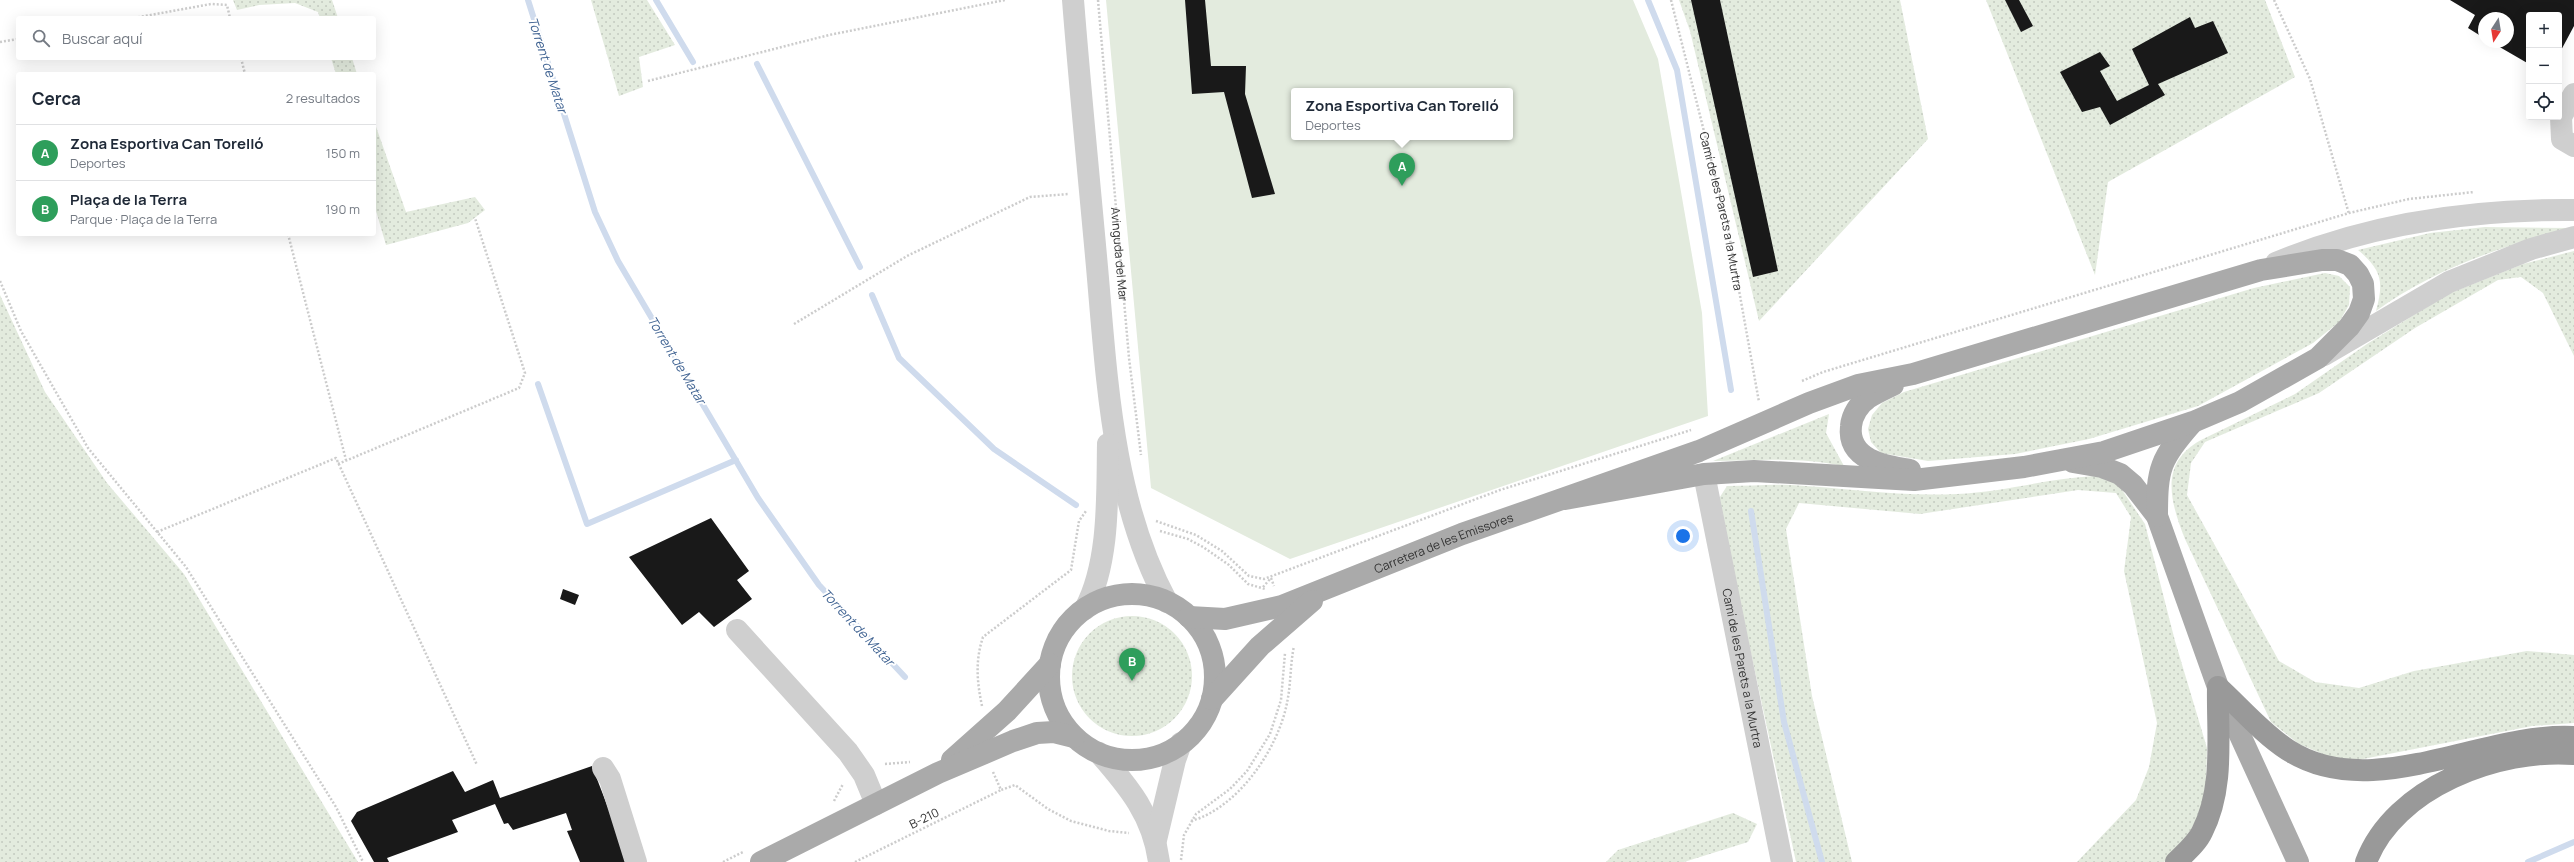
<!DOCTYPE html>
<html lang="es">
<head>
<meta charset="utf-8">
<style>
	body { margin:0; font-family:Manrope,sans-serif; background:#f6f6f7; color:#1f2937 }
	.controls { position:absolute; right:12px; top:12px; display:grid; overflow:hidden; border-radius:4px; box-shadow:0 4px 16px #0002 }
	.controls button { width:36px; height:36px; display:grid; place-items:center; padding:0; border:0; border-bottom:1px solid #e0e1e3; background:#fff; color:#1f2937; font:20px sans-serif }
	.compass { position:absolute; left:2478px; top:12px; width:36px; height:36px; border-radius:50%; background:#fff; box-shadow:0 4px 16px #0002; rotate:192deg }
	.you { position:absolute; left:1683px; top:536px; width:14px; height:14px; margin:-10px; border:3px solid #fff; border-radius:50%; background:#1a73e8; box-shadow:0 0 0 6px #1a73e833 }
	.badge { display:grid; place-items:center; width:26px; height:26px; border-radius:50%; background:#2563eb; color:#fff; font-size:13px; font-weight:700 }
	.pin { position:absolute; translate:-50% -33px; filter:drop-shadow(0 1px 2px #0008) }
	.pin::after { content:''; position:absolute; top:21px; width:14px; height:12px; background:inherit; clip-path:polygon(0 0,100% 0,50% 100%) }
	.popup { position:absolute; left:1291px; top:88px; width:222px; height:52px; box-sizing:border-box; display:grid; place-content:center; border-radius:4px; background:#fff; filter:drop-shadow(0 1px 3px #0005); font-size:13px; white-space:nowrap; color:#747a83 }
	.popup b { font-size:15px; color:#1f2937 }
	.popup::after { content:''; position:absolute; left:50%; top:100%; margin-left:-8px; border:8px solid transparent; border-top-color:#fff }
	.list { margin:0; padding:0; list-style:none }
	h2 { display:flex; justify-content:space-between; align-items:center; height:52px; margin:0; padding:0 16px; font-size:17px }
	h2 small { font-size:13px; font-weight:400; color:#747a83 }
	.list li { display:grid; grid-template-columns:26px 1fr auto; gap:12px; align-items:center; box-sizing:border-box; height:56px; padding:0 16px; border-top:1px solid #e0e1e3 }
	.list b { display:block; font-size:15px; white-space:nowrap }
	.list p { margin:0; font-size:13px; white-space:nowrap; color:#747a83 }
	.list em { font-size:13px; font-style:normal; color:#747a83 }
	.icon { flex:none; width:22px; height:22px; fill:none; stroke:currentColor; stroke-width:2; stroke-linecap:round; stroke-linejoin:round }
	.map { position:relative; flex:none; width:2574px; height:862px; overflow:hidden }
	.search { position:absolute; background:#fff; box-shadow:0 4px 16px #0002; left:16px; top:16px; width:360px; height:44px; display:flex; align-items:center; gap:10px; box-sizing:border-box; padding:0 14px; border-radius:4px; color:#747a83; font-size:15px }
	.panel { position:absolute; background:#fff; box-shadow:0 4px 16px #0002; left:16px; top:72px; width:360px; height:164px; border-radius:4px }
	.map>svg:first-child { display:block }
</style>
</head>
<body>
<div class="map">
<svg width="2574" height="862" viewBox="0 0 2574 862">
	<defs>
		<pattern id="grass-dots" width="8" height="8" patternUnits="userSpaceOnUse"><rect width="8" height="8" fill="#e3ebde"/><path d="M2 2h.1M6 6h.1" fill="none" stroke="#c3cabf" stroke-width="1.8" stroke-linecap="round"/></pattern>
	</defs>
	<rect width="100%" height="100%" fill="#fff"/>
	<path fill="url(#grass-dots)" d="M233 0H332L338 18H320L318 12 295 3 259 5 237 10Z
		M591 0H647L675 45 639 57 643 87 619 96Z
		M1679 0H1900L1928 139 1759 321 1690 31Z
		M1986 0H2265L2295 77 2108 182 2095 275Z
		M331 58H352L357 74H336Z
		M374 121 406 212 475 197 485 210 468 223 386 245 374 204Z
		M2485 227 2571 228C2502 246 2434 269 2376 311 2384 282 2382 270 2358 250L2430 233Z
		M2574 251V356L2543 293 2521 277 2498 280 2415 328 2319 393 2205 442 2191 463 2187 495 2279 661 2315 682 2359 688 2414 671 2527 651 2574 655V723L2532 726 2358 760 2330 757 2299 744 2271 722 2185 539C2170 501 2159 463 2201 440L2295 394 2367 344 2448 294 2523 264Z
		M2325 273 2339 276 2350 287 2349 305 2339 322 2313 343 2198 406 2089 439 2015 454 1928 461 1881 453 1871 442 1868 429 1872 415 1882 403 1904 392 2254 288Z
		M0 295 45 392 107 483 184 574 358 862H0Z
		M1829 414 1826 433 1844 466C1800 457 1758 460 1713 461Z
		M2095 476 2118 484 2145 524 2175 641 2207 748 2206 788 2200 812 2182 847 2164 862H2077L2136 800 2149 767 2157 723 2124 571 2131 517 2116 493 2078 490 1920 514 1799 503 1786 529 1812 696 1852 862H1796L1718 500 1727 486C1748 486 1770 484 1791 485 1846 488 1901 497 1957 494 2004 492 2049 478 2095 476Z
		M1072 676a60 60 0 1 1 120 0a60 60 0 1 1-120 0Z
		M1733 813 1757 824 1748 842 1684 862H1606L1618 850Z"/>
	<path fill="#e3ebde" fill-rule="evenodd" d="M1106 0H1633L1658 59 1702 313 1708 416 1290 559 1151 488ZM1294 91H1510V137H1294Z"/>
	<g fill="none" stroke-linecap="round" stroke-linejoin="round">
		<path stroke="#cfdbed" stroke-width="6" d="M528 0 595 212 618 261 758 498 819 585 905 677
			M656 0 693 62
			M1648 0 1677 70 1731 390
			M757 64 860 267
			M872 295 899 358 994 449 1076 505
			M538 384 587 524 736 460
			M1751 511 1784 722 1822 862
			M2528 862 2574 842"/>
	</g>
	<path fill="#191919" d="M1185 0H1205L1211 66H1246L1245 94 1275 194 1252 198 1224 92 1192 94Z
		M1691 0H1720L1778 271 1753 277Z
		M2005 0H2019L2033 26 2021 32Z
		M2450 0H2574V26L2559 54V15H2529V64L2491 42H2508V18H2484V38L2468 28 2475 15Z
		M2190 17 2195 28 2213 21 2228 53 2158 84 2165 95 2110 125 2100 107 2082 112 2060 72 2100 52 2110 66 2100 71 2117 101 2149 85 2132 49Z
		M711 518 749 571 737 580 752 599 714 627 699 612 682 625 629 557Z
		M563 589 579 595 575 605 560 599Z
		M592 766 629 862H580L567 831 572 830 566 813 513 830 508 823 504 824 495 804 452 820 458 832 387 858 389 862H374L351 821 357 812 453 771 465 792 493 780 500 798Z"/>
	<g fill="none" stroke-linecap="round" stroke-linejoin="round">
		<g stroke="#ccc" stroke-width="2.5" stroke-dasharray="2 2" stroke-linecap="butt">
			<path id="s1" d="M1098 0 1129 358 1141 455"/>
			<path id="s2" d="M1671 0 1727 223 1759 402"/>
			<path d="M2274 0 2310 79 2349 214"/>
			<path d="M134 18 211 4 227 5 230 18"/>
			<path d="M0 42 18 39"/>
			<path d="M241 58 245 74"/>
			<path d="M648 81 829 35 1005 0"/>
			<path d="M288 234 346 460"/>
			<path d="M0 281 21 331 88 448 186 567 336 807 363 862"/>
			<path d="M794 324 907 256 1030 197 1069 194"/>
			<path d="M1802 381 1823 372 2349 213 2409 199 2474 192"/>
			<path d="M338 464 519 388 525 373 475 218"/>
			<path d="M1156 521 1196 535 1222 551 1249 576 1264 579 1500 490 1691 430"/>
			<path d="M1160 531 1188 539 1203 547 1229 565 1248 584 1265 589"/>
			<path d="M157 532 336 458 477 765"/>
			<path d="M1271 578 1274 586"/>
			<path d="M1263 587 1271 578"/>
			<path d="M982 706C977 682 975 661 983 637L1071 570 1079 521 1086 511"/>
			<path d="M885 764 910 762"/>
			<path d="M993 772 1001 790 1015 785 1048 809 1071 821 1109 831 1129 833"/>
			<path d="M834 801 843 784"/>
			<path d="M1191 821C1238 808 1278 749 1287 703 1291 684 1290 665 1294 646"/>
			<path d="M1181 860 1184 835 1196 814 1230 789 1247 771 1270 734 1281 700 1285 653"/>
			<path d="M723 862 743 852"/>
			<path d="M855 862 1001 790"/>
		</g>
		<g stroke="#cfcfcf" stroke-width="22">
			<path d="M1073 0C1080 89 1089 178 1097 267 1107 380 1112 500 1167 602"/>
			<path d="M2574 94 2561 117 2562 139 2574 146"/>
			<path d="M2276 263C2371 223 2472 209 2574 210"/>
			<path d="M2324 355 2449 282 2531 249 2574 237"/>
			<path id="s3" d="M1704 474 1782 862"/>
			<path d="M1085 609C1110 562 1107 495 1108 444"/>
			<path d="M737 630 848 752 864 775 876 804"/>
			<path d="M1099 753C1129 787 1153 816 1159 862"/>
			<path d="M603 768 610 779 636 862"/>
			<path d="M1156 840 1175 760 1181 743"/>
		</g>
		<g stroke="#aaa" stroke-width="22">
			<path d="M1893 385C1885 389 1876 393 1868 398 1859 404 1852 415 1851 426 1847 460 1885 466 1910 470"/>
			<path d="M2073 462 2102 467 2120 474 2133 485 2157 516 2218 687 2298 862"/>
			<path d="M2157 516C2157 468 2160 459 2192 423"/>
			<circle cx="1132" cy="677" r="83"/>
			<path id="s4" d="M1189 617 1225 619 1282 606 1462 534 1699 451 1809 403 1858 385 1913 374 2261 270 2322 260H2337L2350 265 2358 274 2363 284 2364 299 2359 313 2349 327 2318 358 2240 402 2193 422 2104 452 2024 467 1914 480 1754 471 1704 474 1565 499"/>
			<path d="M1212 699 1260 646 1312 601"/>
			<path d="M952 760 1007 711 1050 664"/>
			<path d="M761 862 938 773 1013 741 1037 733 1054 732 1074 737"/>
		</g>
		<path stroke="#999" stroke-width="22" d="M2218 687C2241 708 2262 733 2288 750 2372 804 2482 732 2574 737
			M2176 862C2185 853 2197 843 2202 832 2225 787 2217 735 2218 687
			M2366 862C2394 787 2499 748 2574 754"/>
	</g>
	<g text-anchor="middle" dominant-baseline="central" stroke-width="4" stroke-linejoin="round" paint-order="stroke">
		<g font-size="12" fill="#323232" stroke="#fff">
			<text stroke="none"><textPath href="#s2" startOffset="217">Camí de les Parets a la Murtra</textPath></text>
			<text stroke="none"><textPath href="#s1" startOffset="255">Avinguda del Mar</textPath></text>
			<text stroke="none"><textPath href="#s4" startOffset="268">Carretera de les Emissores</textPath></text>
			<text stroke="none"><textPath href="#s3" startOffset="198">Camí de les Parets a la Murtra</textPath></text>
			<text transform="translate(924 818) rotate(-26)">B-210</text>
		</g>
		<g font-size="13" font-style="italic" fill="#416493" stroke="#fff">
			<text transform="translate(548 65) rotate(72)">Torrent de Matar</text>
			<text transform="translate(677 360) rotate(59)">Torrent de Matar</text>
			<text transform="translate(858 627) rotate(47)">Torrent de Matar</text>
		</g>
	</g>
</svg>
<div class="controls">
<button>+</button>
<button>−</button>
<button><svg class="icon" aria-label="locate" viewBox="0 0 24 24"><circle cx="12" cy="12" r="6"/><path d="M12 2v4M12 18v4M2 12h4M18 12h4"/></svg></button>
</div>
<svg class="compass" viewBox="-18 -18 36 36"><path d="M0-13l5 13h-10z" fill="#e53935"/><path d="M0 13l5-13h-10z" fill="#747a83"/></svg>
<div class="you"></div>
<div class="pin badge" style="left:1402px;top:186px;background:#2e9e5b">A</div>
<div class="popup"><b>Zona Esportiva Can Torelló</b>Deportes</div>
<div class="pin badge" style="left:1132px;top:681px;background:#2e9e5b">B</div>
<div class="search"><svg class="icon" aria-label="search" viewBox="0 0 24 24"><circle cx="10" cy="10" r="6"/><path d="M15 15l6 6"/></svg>Buscar aquí</div>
<section class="panel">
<h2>Cerca<small>2 resultados</small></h2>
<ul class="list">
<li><span class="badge" style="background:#2e9e5b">A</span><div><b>Zona Esportiva Can Torelló</b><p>Deportes</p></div><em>150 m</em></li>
<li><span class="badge" style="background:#2e9e5b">B</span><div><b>Plaça de la Terra</b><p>Parque · Plaça de la Terra</p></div><em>190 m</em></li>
</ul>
</section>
</div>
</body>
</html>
